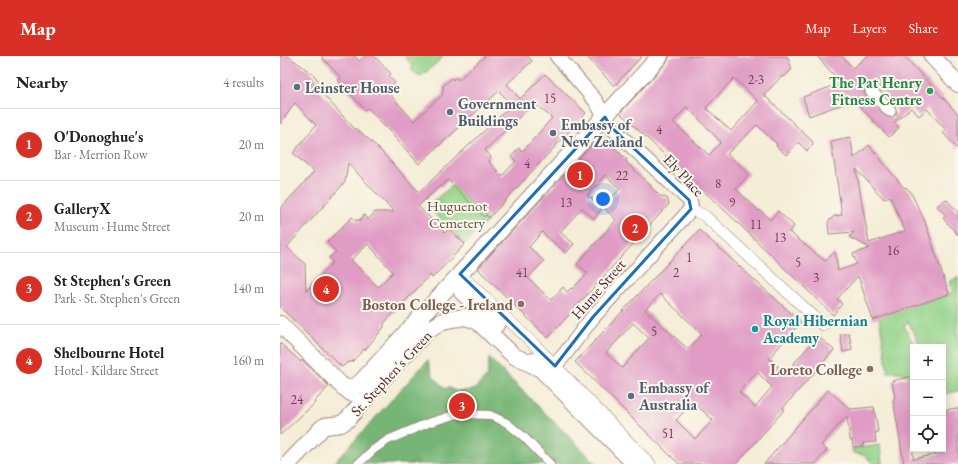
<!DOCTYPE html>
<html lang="en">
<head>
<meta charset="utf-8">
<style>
	body { margin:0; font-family:"EB Garamond",serif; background:#f6f6f6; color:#222 }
	.controls { position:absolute; right:12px; bottom:12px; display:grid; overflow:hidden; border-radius:0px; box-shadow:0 2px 10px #0003 }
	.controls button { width:36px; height:36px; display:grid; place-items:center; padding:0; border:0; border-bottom:1px solid #e0e0e0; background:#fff; color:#222; font:20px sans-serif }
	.you { position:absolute; left:323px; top:143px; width:14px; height:14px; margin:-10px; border:3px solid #fff; border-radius:50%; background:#1a73e8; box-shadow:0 0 0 6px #1a73e833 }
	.badge { display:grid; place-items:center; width:26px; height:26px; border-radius:50%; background:#d93025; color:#fff; font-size:13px; font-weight:700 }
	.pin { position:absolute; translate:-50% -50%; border:2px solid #fff; box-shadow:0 1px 4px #0006 }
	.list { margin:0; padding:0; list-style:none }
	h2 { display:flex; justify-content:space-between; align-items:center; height:52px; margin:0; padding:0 16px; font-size:17px }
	h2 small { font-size:13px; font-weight:400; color:#767676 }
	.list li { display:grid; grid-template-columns:26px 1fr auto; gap:12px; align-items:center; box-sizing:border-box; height:72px; padding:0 16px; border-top:1px solid #e0e0e0 }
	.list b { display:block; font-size:15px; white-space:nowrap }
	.list p { margin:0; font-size:13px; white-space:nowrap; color:#767676 }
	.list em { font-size:13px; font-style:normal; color:#767676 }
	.icon { flex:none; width:22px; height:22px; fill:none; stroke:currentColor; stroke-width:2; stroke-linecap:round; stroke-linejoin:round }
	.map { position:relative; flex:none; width:678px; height:408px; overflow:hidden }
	header { display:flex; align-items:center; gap:24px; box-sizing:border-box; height:56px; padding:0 20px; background:#d93025; color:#fff }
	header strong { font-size:19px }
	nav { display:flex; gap:22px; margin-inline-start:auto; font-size:14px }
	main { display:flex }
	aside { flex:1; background:#fff }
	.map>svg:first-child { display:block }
</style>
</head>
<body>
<header>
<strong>Map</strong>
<nav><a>Map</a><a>Layers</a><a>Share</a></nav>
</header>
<main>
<aside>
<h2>Nearby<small>4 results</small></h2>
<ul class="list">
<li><span class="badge">1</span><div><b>O'Donoghue's</b><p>Bar · Merrion Row</p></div><em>20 m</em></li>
<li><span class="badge">2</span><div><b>GalleryX</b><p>Museum · Hume Street</p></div><em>20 m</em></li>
<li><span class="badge">3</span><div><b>St Stephen's Green</b><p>Park · St. Stephen's Green</p></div><em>140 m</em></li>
<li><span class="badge">4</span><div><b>Shelbourne Hotel</b><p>Hotel · Kildare Street</p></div><em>160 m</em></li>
</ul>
</aside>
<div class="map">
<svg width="678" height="408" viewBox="0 0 678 408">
	<rect width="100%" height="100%" fill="#fbf7ec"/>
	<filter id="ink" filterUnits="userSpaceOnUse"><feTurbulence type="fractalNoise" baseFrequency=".025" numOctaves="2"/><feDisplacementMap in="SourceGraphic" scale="8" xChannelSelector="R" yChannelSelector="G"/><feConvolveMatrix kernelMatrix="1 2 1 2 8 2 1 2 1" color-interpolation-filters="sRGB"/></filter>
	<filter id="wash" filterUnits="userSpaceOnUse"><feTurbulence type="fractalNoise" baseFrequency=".012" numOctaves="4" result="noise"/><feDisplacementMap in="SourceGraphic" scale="16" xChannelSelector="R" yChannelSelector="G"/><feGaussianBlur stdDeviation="0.9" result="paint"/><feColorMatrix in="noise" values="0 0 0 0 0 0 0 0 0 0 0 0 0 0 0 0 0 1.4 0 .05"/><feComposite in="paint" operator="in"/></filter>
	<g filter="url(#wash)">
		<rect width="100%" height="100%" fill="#f4edd7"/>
		<path fill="#93d389" stroke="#6e795a" d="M124 0H164L144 18 140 20 131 14 133 10Z
			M173 129 208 165 185 188 147 150Z
			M678 221V335L663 338V291H641L628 265 624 270 635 291H633V320L630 321 621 316H608L599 261 669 238 673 236 669 226Z
			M600 389 602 408H594L584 399 573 397 572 393Z"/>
		<path fill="#76b575" stroke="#606a50" d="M209 302 317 408H86L82 404 78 408H53L148 304C151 319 155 323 166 333L168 331 176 335 194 334 205 322H207Z"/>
		<g id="blocks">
			<path fill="#e09cc5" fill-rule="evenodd" d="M0 0H8L34 19 39 26 35 30 75 73H77L96 90 139 136 232 49 219 35 139 108 88 52 85 54 58 24 61 22 41 0H75L79 5 85 0H94L111 18 109 20 115 27 107 35 134 65 163 38 161 36 164 33 162 31 172 22 173 24 176 21 178 24 205 0H248L252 5 227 28 240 43 265 18 306 57 209 162 206 159 204 161 168 124 161 131 160 130 138 150 165 177 169 173 185 188 152 222 150 219 104 267V271L85 294 84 293 72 306H68L62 311 0 251V153L34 116 13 97 36 69 15 47 0 68ZM254 47 272 62 242 96 239 92 231 101 236 105 222 120 208 105 211 101 205 94ZM68 107 114 156H95L88 164 84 159 79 165 78 163 76 165 72 161 47 186 56 196 49 202 53 206 26 235 25 208 7 191 65 126ZM88 188 113 216 98 231 71 204Z
				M306 0H362L334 30Z
				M390 0H507L512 13 505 20 501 21 484 39 533 86 532 90 527 95 518 86 506 99 496 90 497 88 477 69 447 98 469 118 456 133 479 155 480 154 490 164 498 155 514 170 509 176 545 205 555 196 558 215 577 208 573 198 590 192 569 181 574 176 549 178 548 166 554 160 562 159 551 85 570 81 574 102 589 89 624 132 626 131 630 135 644 163 669 238 593 264 578 220 557 243 562 248 553 259 457 166 340 57 387 6ZM454 22 478 45 451 75 426 52ZM407 51 441 86 429 99 393 66ZM576 113 604 143 610 140 625 175 589 187Z
				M537 0H562L573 12 587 0H624L678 58V93L663 77 666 74 647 53 639 60 631 52 614 67 619 72 609 81 574 44 529 60 523 41 561 27ZM590 28 596 30 615 50 617 57 614 60 611 62 605 60 586 40 584 36V33Z
				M321 79 347 104 346 106 371 130V131L380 140 387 142 389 148 268 282 199 214V211ZM325 119 340 133 323 151 307 139ZM323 151 336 164 297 208 308 217 292 233 291 232 287 236 283 231 271 244 248 222 264 205 249 191 262 176 286 197 294 188 280 176 302 152 314 163Z
				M666 143 678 156V179L663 162 666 160 657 150Z
				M419 174 521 266 489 302 502 314 504 312 507 315 530 289 531 290 539 281 554 294 503 352 504 354 456 408H399L295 306ZM380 238 422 278 408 293 365 254ZM353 267 369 282 342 312 326 297ZM477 316 492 331 475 351 459 336ZM413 346 433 364 415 383 396 364Z
				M569 277 572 294 563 296 560 279Z
				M0 287 21 306 22 304 49 330 34 346 35 347 0 379Z
				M633 320V403L663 397V354L678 352V408H624L613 343 615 342 612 325Z
				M548 334 570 353 594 351 598 376 595 377 596 386 583 387 584 390 573 391 572 384H570L567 360 541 389 547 394 535 408H484Z"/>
		</g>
	</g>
	<g filter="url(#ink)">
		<use href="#blocks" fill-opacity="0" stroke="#9f8681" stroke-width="1"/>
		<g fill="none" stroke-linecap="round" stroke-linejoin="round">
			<defs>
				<path id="pedestrian" d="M185 338 186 358
					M78 408 93 394 108 384 148 367 174 359 186 358 210 359 227 367 244 381 270 408"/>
				<path id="minor" d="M591 35 610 55
					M411 153 425 160 543 269
					M180 218 263 297 370 408"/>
				<path id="tertiary" d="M267 318 285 298 313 261 403 162C408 156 414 152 409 144L331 71 315 44 277 0"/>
				<path id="secondary" d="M652 0 678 28
					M180 218 182 236 216 269
					M0 268 60 328 71 337
					M253 305 355 408
					M63 331 71 332 80 327 380 0
					M8 408 42 372 45 370 61 368 68 363 90 337 147 275 163 265 166 264 185 261 197 265 234 300 261 313"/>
			</defs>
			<use href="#pedestrian" stroke="#9f8681" stroke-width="10"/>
			<use href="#minor" stroke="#9f8681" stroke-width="12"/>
			<use href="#tertiary" stroke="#9f8681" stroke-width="16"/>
			<use href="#secondary" stroke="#9f8681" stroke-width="18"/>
			<use href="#pedestrian" stroke="#fff" stroke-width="8"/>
			<use href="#minor" stroke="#fff" stroke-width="11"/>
			<use href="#tertiary" stroke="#fff" stroke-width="14"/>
			<use href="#secondary" stroke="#fff" stroke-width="16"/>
		</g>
	</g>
	<path fill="none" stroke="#1f6fb2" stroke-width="3" stroke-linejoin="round" d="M325 61 331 71 409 144 411 153 313 261 275 310 180 218Z"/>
	<g fill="#5c6f8a" stroke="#fbf7ec" stroke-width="1.5">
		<circle cx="17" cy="31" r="4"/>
		<circle cx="170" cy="56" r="4"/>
		<circle cx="273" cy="77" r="4"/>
		<circle cx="351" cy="340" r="4"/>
	</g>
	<circle fill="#2e9e5b" stroke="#fbf7ec" stroke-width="1.5" cx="650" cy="35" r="4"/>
	<g fill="#8d6e63" stroke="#fbf7ec" stroke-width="1.5">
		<circle cx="241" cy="248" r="4"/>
		<circle cx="590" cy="313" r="4"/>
	</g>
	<circle fill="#0f9aa8" stroke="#fbf7ec" stroke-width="1.5" cx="475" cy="273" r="4"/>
	<g text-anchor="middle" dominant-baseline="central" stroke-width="4" stroke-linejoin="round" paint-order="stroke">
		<g font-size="13" fill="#703e52">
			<text x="476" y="23">2-3</text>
			<text x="270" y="42">15</text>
			<text x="379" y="73">4</text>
			<text x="247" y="107">4</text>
			<text x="342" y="119">22</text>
			<text x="438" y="127">8</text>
			<text x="286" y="146">13</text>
			<text x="452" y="146">9</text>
			<text x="476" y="168">11</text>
			<text x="500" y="181">13</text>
			<text x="613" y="194">16</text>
			<text x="409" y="201">1</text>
			<text x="518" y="206">5</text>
			<text x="242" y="216">41</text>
			<text x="396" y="216">2</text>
			<text x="536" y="221">3</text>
			<text x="374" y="275">5</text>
			<text x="17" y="343">24</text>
			<text x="388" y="377">51</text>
		</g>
		<g font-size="15" font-weight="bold" fill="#27864d" stroke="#fbf7ec" text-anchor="end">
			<text x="642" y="26">The Pat Henry<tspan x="642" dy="17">Fitness Centre</tspan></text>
		</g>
		<g font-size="15" font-weight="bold" fill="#4e5e75" stroke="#fbf7ec" text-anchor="start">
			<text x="25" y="31">Leinster House</text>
			<text x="178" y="47">Government<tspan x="178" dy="17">Buildings</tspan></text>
			<text x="281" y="68">Embassy of<tspan x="281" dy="17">New Zealand</tspan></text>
			<text x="359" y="331">Embassy of<tspan x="359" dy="17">Australia</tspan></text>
		</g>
		<g font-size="15" fill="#4a1f2b" stroke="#fbf7ec">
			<text transform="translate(404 119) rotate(47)">Ely Place</text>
			<text transform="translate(318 233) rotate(-49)">Hume Street</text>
			<text transform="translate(111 317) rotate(-47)">St. Stephen's Green</text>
		</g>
		<g font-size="15" fill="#605547" stroke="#fbf7ec">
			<text x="177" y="149">Huguenot<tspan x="177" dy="17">Cemetery</tspan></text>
		</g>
		<g font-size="15" font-weight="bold" fill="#785e54" stroke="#fbf7ec" text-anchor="end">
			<text x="233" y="248">Boston College - Ireland</text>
			<text x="582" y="313">Loreto College</text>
		</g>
		<g font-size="15" font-weight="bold" fill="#0d838f" stroke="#fbf7ec" text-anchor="start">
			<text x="483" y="264">Royal Hibernian<tspan x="483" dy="17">Academy</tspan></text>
		</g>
	</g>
</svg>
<div class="controls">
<button>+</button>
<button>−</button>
<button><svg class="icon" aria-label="locate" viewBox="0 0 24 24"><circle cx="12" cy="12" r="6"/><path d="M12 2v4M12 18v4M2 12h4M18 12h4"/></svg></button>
</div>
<div class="you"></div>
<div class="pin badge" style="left:300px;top:119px">1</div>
<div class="pin badge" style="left:355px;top:172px">2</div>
<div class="pin badge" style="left:182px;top:350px">3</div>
<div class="pin badge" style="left:46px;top:233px">4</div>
</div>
</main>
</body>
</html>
